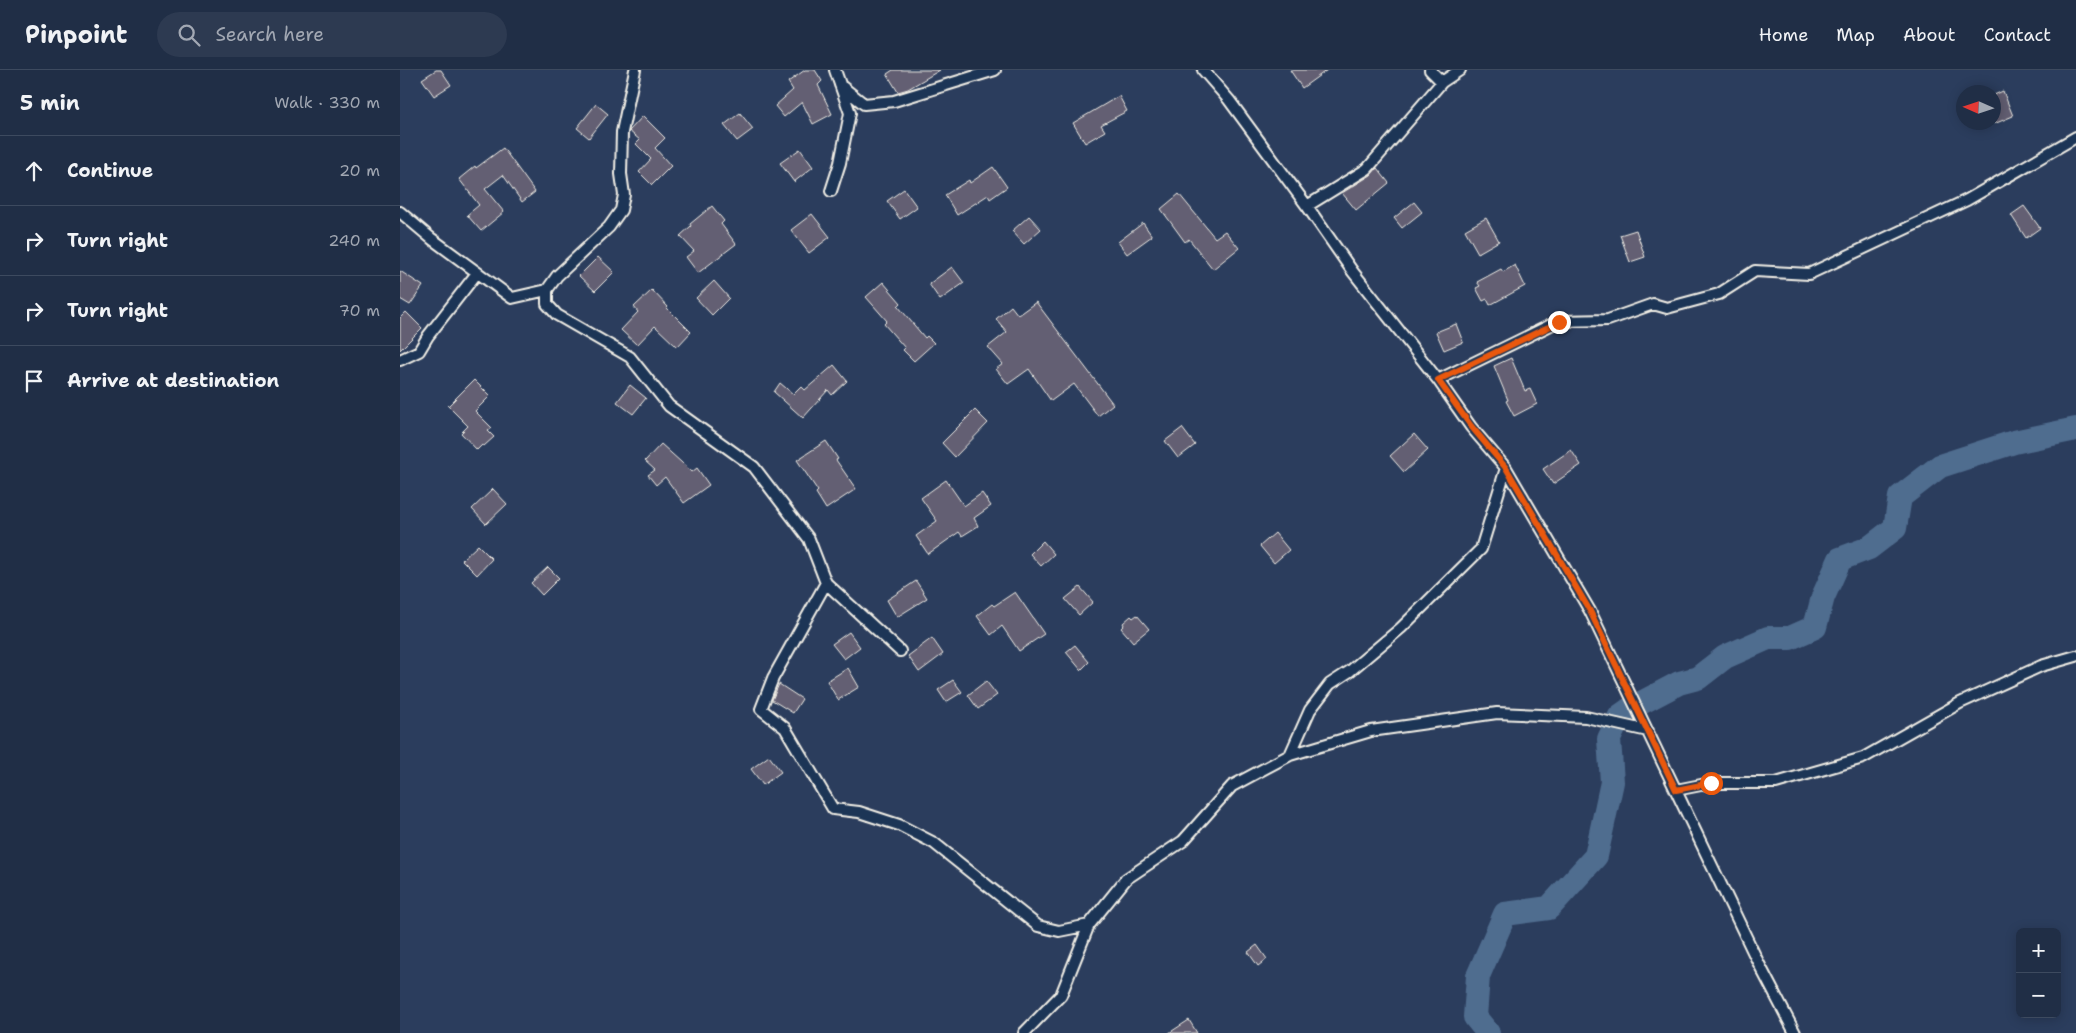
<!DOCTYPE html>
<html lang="en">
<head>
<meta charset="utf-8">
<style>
	body { margin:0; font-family:"Shantell Sans",sans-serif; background:#2d3a51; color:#f1f3f6 }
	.controls { position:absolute; right:15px; bottom:15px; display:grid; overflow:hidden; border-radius:8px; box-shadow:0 2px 12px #0003 }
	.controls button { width:45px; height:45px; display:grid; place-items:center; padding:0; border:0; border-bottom:1px solid #3d4a5f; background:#202e46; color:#f1f3f6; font:25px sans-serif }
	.compass { position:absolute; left:1556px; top:15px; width:45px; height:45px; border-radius:50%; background:#202e46; box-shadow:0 2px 12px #0003; rotate:273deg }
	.stop { position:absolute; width:15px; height:15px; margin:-11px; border:4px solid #ea580c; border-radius:50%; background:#fff }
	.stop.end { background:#ea580c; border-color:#fff; box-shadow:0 1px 5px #0008 }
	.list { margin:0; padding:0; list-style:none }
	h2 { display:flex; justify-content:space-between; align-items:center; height:65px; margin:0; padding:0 20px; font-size:21px }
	h2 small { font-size:16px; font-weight:400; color:#a2a8b3 }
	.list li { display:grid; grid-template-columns:32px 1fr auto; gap:15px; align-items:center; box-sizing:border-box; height:70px; padding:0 20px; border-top:1px solid #3d4a5f }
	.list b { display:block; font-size:19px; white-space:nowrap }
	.list em { font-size:16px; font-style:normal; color:#a2a8b3 }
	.icon { flex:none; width:28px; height:28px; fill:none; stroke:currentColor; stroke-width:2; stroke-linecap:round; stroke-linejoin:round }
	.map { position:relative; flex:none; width:1676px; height:963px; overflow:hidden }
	header { display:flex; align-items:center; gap:30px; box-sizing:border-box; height:70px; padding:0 25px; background:#202e46; border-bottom:1px solid #3d4a5f }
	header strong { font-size:24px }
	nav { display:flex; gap:28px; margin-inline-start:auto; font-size:18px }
	.search { width:350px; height:45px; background:#2d3a51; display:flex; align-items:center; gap:12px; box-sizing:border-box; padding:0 18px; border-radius:28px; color:#a2a8b3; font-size:19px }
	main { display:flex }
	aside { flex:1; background:#202e46 }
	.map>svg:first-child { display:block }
</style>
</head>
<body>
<header>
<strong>Pinpoint</strong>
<div class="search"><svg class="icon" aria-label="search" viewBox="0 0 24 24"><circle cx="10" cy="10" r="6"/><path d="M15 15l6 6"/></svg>Search here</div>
<nav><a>Home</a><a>Map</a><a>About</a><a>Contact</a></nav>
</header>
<main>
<aside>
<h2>5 min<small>Walk · 330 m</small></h2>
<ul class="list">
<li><svg class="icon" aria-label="ahead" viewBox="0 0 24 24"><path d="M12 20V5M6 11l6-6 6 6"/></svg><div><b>Continue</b></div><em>20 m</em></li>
<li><svg class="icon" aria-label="right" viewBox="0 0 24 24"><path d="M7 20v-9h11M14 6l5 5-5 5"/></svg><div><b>Turn right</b></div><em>240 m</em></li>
<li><svg class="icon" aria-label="right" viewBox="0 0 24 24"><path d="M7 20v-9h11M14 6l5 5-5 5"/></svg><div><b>Turn right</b></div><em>70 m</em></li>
<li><svg class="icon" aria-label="arrive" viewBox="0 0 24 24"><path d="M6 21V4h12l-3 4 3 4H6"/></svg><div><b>Arrive at destination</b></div></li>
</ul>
</aside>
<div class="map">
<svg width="1676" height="963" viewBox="0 0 1676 963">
	<rect width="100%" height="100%" fill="#2b3d5d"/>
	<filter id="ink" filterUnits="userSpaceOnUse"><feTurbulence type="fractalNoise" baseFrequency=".02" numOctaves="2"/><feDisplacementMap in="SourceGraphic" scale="10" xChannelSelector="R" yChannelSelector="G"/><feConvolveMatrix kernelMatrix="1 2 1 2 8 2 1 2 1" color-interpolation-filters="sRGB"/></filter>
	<g filter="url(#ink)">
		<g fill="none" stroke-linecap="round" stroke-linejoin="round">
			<path stroke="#506d8f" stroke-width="24" d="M1241 633 1279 613 1298 608 1325 587 1368 568H1390L1415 557 1423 527 1440 489 1469 478 1495 458 1500 427 1540 396 1614 372 1676 359
				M1088 963 1075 947 1078 906 1105 844 1149 838 1196 786 1212 712 1209 669 1220 646 1230 639"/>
		</g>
		<path fill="#635e73" stroke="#f4f1e8" d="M36 0H41L51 15 34 26 22 9Z
			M405 0H415L422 11 418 15 432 44 413 54 402 32 384 47 375 36 393 20 388 12Z
			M493 0H540L508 19 498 22 487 4Z
			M890 0H927L902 18Z
			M1603 21 1613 46 1594 54V25Z
			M719 26 727 41 701 55 705 61 685 73 673 53Z
			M196 34 208 44 189 68 177 58Z
			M340 43 353 59 337 71 324 55Z
			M243 46 265 68 255 78 271 96 252 115 239 102 251 89 236 74 240 70 229 61Z
			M103 78 135 122 122 132 103 105 85 119 104 142 81 161 67 145 79 135 59 109 75 96 76 98Z
			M400 79 413 97 394 112 380 93Z
			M593 97 607 117 590 129 588 125 557 145 545 125 569 110 570 113Z
			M977 98 989 113 956 140 942 123 971 105Z
			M504 119 517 137 500 149 487 131Z
			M779 124 815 168 825 161 839 178 813 199 789 169 785 172 761 139Z
			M1014 132 1022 142 1002 158 994 148Z
			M312 136 324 151 321 154 336 174 298 203 286 187 294 181 280 166 291 156 290 154Z
			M1624 136 1640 158 1626 168 1611 145Z
			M412 144 430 167 409 183 391 160Z
			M629 146 641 159 624 174 612 161Z
			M1086 148 1099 171 1078 183 1065 160Z
			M743 153 752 166 727 184 718 172Z
			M1236 160 1245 187 1230 192 1220 165Z
			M198 187 214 202 195 221 179 206Z
			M1115 195 1125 216 1090 235 1087 229 1083 231 1076 218 1080 216 1077 212 1101 199 1103 202Z
			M552 197 564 213 540 230 529 214Z
			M0 201 23 216 10 235 0 229Z
			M314 211 329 228 312 245 296 228Z
			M483 212 501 233 498 236 525 268 527 266 534 273 514 291 503 280 505 278 484 254 487 251 466 227Z
			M252 220 268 237 267 238 291 262 277 277 255 256 237 275 221 260 238 242 234 237Z
			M636 232 713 334 698 346 674 314 651 331 629 299 608 314 596 299 603 294 588 277 607 262 596 249 611 236 618 245Z
			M6 242 22 258 0 280V248Z
			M1056 254 1063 272 1044 280 1036 262Z
			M1111 288 1125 321 1130 319 1137 334 1114 346 1106 331 1108 330 1094 296Z
			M434 295 447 311 432 325 428 320 403 348 374 322 380 313 393 324 401 316 405 320Z
			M74 310 90 326 75 341 92 358 88 361 94 367 84 376 82 375 77 380 61 363 68 356 48 336Z
			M230 315 246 328 233 344 217 332Z
			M575 340 588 353 555 387 542 373Z
			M782 358 795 375 778 388 765 371Z
			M1014 364 1028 380 1004 402 990 386Z
			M426 371 438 389 436 390 456 419 426 439 416 423 418 421 397 390Z
			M261 374 292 402 297 398 309 415 284 433 265 407 256 415 248 405 255 400 245 391Z
			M1171 380 1181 395 1153 414 1143 399Z
			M546 410 564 436 582 423 591 436 574 448 578 456 562 466 559 462 528 484 516 466 537 451 521 428Z
			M93 419 107 434 86 454 72 439Z
			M875 463 889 480 874 493 860 476Z
			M643 471 654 484 641 496 630 484Z
			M78 475 92 489 77 505 62 490Z
			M148 497 159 508 142 525 131 513Z
			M516 511 527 528 497 547 487 530Z
			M680 517 693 532 679 545 665 529Z
			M615 522 644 564 619 581 602 556 591 565 577 546 592 534 594 536Z
			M737 545 749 559 733 572 721 558 724 555 723 553 731 546 733 548Z
			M449 562 460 577 444 589 432 574Z
			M532 568 543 584 519 602 508 586Z
			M675 575 689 592 681 600 666 582Z
			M448 598 459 617 438 630 427 611Z
			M553 610 562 622 546 632 538 620Z
			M586 611 597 625 578 639 568 625Z
			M379 614 402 629 393 643 372 630Z
			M369 686 381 702 363 715 351 699Z
			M857 875 867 889 858 896 848 882Z
			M789 950 797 963H769Z"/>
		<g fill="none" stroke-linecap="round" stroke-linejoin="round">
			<defs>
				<path id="minor" d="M235 0 222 62 221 104 224 125 221 140 209 157 157 206 147 220V234L157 245 230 287 269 336 354 397 409 469 426 513 500 581
					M803 0 829 30 907 136 953 202 1038 310 1071 357 1106 398 1190 541 1358 892 1395 963
					M1030 0 1042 12
					M440 15 464 34 494 31 595 0
					M431 121 440 93 450 43 435 0
					M907 136 967 99 1042 12 1060 0
					M0 142 32 169 112 228 147 220
					M0 290 19 281 28 266 77 203
					M1038 310 1159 251 1208 250 1253 234 1267 238 1319 224 1355 201 1409 204 1567 130 1676 67
					M426 513 373 608 361 639 385 658 433 739 459 742 499 755 534 773 638 856 659 861 689 855
					M890 685 971 661 1097 643 1186 647 1248 661
					M1276 720 1311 713H1376L1463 688 1560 633 1641 596 1676 586
					M624 963 661 925 689 855 726 809 783 771 832 716 890 685 910 640 930 614 950 601 1001 558 1081 479 1106 398"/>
			</defs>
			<use href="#minor" stroke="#f4f1e8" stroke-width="14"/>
			<use href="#minor" stroke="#1d3557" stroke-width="10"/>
		</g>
	</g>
	<g fill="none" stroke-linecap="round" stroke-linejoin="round" filter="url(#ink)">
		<path stroke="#ea580c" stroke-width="6" d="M1159 252 1038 310 1071 356 1106 398 1190 541 1276 720 1311 713"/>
	</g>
</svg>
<div class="controls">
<button>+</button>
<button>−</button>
</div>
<svg class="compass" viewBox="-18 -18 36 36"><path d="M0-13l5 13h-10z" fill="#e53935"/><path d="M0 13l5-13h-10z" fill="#a2a8b3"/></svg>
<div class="stop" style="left:1311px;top:713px"></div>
<div class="stop end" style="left:1159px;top:252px"></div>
</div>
</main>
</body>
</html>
